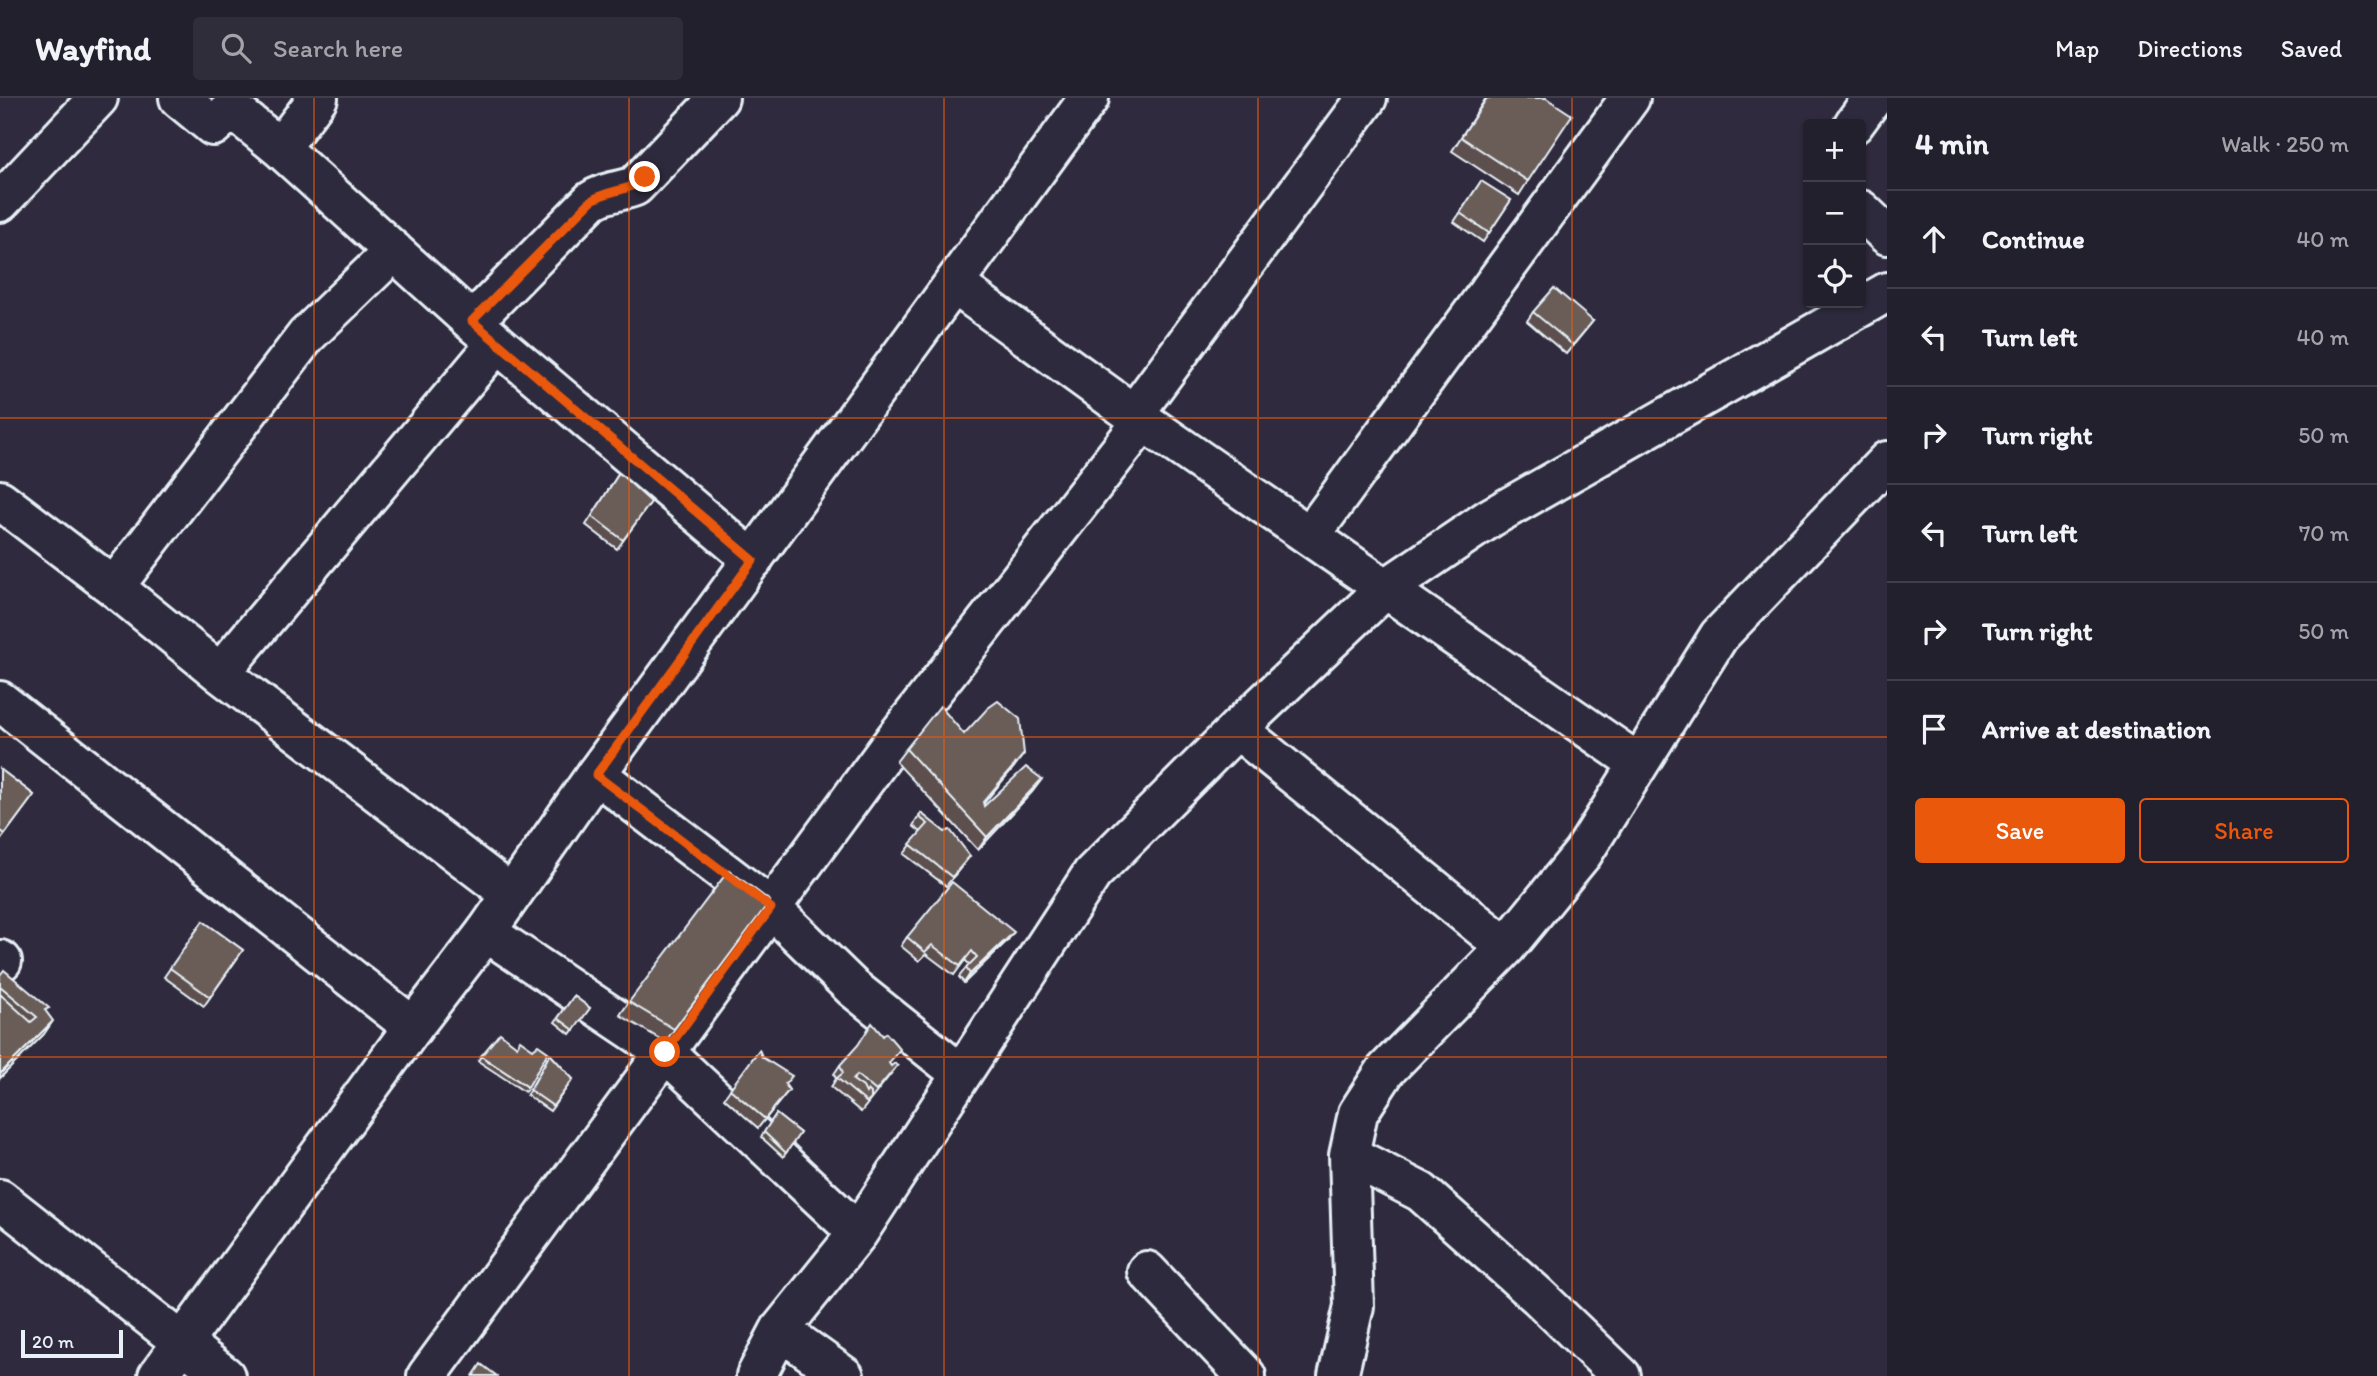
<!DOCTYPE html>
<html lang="en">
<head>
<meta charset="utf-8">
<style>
	body { margin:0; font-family:Itim,sans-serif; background:#2f2d3a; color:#f1f3f6 }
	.controls { position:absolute; right:21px; top:21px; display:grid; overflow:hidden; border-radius:7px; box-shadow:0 2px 5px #0004 }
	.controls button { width:63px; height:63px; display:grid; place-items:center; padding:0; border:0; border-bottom:2px solid #403e4a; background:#23202e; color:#f1f3f6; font:35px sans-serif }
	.scale { position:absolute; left:21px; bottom:18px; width:102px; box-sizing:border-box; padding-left:7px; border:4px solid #e8f1f8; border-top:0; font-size:19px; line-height:24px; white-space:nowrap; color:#e8f1f8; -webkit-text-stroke:5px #2f2a3d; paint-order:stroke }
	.stop { position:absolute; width:21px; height:21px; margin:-16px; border:5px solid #ea580c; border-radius:50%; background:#fff }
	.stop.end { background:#ea580c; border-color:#fff; box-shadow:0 2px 7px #0008 }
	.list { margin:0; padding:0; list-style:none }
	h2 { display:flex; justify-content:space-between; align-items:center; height:91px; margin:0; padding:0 28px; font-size:30px }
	h2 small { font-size:23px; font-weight:400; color:#a3a3aa }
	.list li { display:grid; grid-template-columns:46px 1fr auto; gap:21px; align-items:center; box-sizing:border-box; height:98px; padding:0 28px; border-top:2px solid #403e4a }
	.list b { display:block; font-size:26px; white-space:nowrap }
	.list em { font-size:23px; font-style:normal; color:#a3a3aa }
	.actions { display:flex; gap:14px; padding:21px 28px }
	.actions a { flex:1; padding:16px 0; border:2px solid #ea580c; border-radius:7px; text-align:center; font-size:24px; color:#ea580c }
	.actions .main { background:#ea580c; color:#fff }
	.icon { flex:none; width:38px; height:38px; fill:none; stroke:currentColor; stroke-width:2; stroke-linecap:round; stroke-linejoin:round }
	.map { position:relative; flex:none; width:1887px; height:1278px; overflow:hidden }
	header { display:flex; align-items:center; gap:42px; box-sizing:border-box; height:98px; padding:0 35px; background:#23202e; border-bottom:2px solid #403e4a }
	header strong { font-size:33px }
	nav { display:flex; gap:38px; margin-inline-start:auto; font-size:24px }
	.search { width:490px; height:63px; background:#2f2d3a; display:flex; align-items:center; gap:18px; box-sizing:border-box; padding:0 24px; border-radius:7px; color:#a3a3aa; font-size:26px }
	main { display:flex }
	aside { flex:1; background:#23202e }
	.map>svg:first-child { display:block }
</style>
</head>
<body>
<header>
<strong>Wayfind</strong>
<div class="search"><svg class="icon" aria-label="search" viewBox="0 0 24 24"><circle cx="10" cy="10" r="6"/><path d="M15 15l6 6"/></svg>Search here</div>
<nav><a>Map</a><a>Directions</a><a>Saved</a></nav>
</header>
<main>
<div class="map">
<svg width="1887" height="1278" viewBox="0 0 1887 1278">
	<rect width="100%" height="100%" fill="#2f2a3d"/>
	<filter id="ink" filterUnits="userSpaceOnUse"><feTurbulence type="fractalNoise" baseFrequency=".0143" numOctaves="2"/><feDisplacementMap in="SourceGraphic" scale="14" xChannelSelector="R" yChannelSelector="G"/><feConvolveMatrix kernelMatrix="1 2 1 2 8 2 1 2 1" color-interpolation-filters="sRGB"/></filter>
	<g filter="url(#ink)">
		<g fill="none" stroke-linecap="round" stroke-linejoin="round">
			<defs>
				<path id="minor" d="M179 0 213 28 232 11 280 50 472 224 753 462
					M1854 26 1873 0
					M280 50 318 0
					M0 104 98 0
					M1861 112 1887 137
					M954 186 1143 323 1638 665
					M472 224 591 103C605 93 620 94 635 88L719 0
					M1134 316 1367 0
					M0 402 114 489 220 575 511 796
					M1310 438 1630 0
					M114 489 306 238 394 153
					M220 575 497 245
					M0 603 413 929
					M1237 631 1506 849
					M596 676 771 810 853 890 961 976
					M486 834 665 954 858 1135
					M0 862 2 863
					M1349 1057 1421 1094 1538 1198 1621 1278
					M0 1101 225 1278
					M1147 1173 1246 1278
					M780 1232 844 1278
					M427 1278 895 641 1143 323
					M756 1278 780 1232 858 1135 1092 776 1237 631 1385 491 1490 420 1887 194
					M1338 1278 1354 1208 1349 1057 1358 1015 1386 972 1506 849 1583 755 1719 538 1887 363"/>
				<path id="major" d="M158 1278 413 929 486 834 596 676 1089 0"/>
			</defs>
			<use href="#minor" stroke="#e8f1f8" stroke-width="44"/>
			<use href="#major" stroke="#e8f1f8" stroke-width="44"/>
			<use href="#minor" stroke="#2f2a3d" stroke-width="38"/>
			<use href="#major" stroke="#2f2a3d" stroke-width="38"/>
		</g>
		<path fill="#5b504d" stroke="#e8f1f8" stroke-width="2" d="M1486 0H1546L1528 83 1519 97 1452 53Z
			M1481 83 1511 102 1483 144 1454 124Z
			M1533 214 1593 223 1566 256 1527 223Z
			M619 375 651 404 617 451 586 427Z
			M964 636 1014 669 983 706 984 708 1042 681 1032 694 978 752 896 664 906 651Z
			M0 671 34 697 0 743Z
			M921 715 970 758 946 788 904 756 921 734 913 728Z
			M770 803 665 944 620 917 629 904Z
			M203 823 243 852 204 908 164 879Z
			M907 839 1007 843 964 885 959 879 969 866 965 862 954 877 926 856 919 863 901 848Z
			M0 877 46 914 44 936 0 980Z
			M574 898 590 910 570 936 555 924Z
			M759 952 762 959 789 992 758 1030 724 1000Z
			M550 956 573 981 550 1013 527 997Z
			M481 958 528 989 525 994 478 963Z
			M889 966 891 968H897L861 1014 831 989 836 981 834 976 840 967Z
			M776 1016 800 1035 783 1059 761 1039Z"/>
		<path fill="#4a413e" stroke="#e8f1f8" stroke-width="2" d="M1024 656 1014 669 973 717 983 704Z
			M1042 681 1032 694 978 752 987 739Z
			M1014 834 1007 843 964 885 970 876Z
			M53 923 44 936 0 980V976Z"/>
		<path fill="#6a5d59" stroke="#e8f1f8" stroke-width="2" d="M1487 0H1546L1572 17 1528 83 1461 39Z
			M1481 83 1511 102 1489 135 1460 115Z
			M1554 190 1593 223 1573 247 1533 214Z
			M619 375 651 404 623 442 592 418Z
			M998 603 1020 621 1024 656 983 704 984 708 1026 669 1042 681 987 739 906 651 940 608 964 636 988 610Z
			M0 671 34 697 5 736 0 732Z
			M921 715 945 734 950 732 970 758 952 779 910 746 928 726 919 719Z
			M729 772 770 803 674 931 629 904Z
			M952 784 1014 834 970 876 966 870 977 859 972 853 960 868 932 847 925 854 907 839Z
			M203 823 243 852 210 899 170 870Z
			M4 872 49 910 45 912 53 923 0 976V896L31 924 37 919 0 888V877Z
			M574 898 590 910 574 932 558 920Z
			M872 925 883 938 886 935 900 951 889 965 891 968 895 965 897 968 876 993 857 977 853 982 863 989 866 995 868 992 871 995V1001L867 1005 837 980 843 975 840 967 858 947Z
			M500 935 517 948 520 942 533 951 538 947 548 954 528 989 481 958Z
			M759 952 762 959 792 978 785 986 789 992 765 1021 730 991Z
			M550 956 573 981 553 1008 530 992Z
			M776 1016 800 1035 786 1055 764 1034Z
			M481 1266 497 1278H473Z"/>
	</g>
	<g fill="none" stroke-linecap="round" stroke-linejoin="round" filter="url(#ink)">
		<path stroke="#ea580c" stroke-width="9" d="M645 79C627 96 610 90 591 103L472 223 753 462 596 677 771 810 665 954"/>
	</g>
	<path fill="none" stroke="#e8590c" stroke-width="2" stroke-opacity="0.55" d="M314 0V1278M629 0V1278M944 0V1278M1258 0V1278M1572 0V1278M0 320H1887M0 639H1887M0 959H1887"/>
</svg>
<div class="controls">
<button>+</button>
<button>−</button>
<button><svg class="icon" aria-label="locate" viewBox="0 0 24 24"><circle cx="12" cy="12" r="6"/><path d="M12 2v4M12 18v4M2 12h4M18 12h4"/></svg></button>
</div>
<div class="scale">20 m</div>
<div class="stop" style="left:665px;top:954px"></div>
<div class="stop end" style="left:645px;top:79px"></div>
</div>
<aside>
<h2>4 min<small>Walk · 250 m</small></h2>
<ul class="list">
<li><svg class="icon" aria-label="ahead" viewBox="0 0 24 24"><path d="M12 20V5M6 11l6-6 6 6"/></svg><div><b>Continue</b></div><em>40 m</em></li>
<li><svg class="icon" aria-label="left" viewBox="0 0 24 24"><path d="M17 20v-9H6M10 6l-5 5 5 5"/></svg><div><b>Turn left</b></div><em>40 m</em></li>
<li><svg class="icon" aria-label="right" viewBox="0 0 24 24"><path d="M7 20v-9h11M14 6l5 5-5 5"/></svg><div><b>Turn right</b></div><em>50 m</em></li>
<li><svg class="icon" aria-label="left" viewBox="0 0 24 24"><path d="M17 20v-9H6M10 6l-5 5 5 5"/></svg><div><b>Turn left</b></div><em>70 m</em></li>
<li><svg class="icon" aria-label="right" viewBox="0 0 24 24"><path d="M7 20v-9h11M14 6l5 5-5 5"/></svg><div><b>Turn right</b></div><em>50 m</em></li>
<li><svg class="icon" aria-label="arrive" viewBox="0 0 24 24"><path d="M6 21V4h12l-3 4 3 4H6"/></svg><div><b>Arrive at destination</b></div></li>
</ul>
<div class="actions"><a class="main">Save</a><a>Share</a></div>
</aside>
</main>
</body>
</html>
